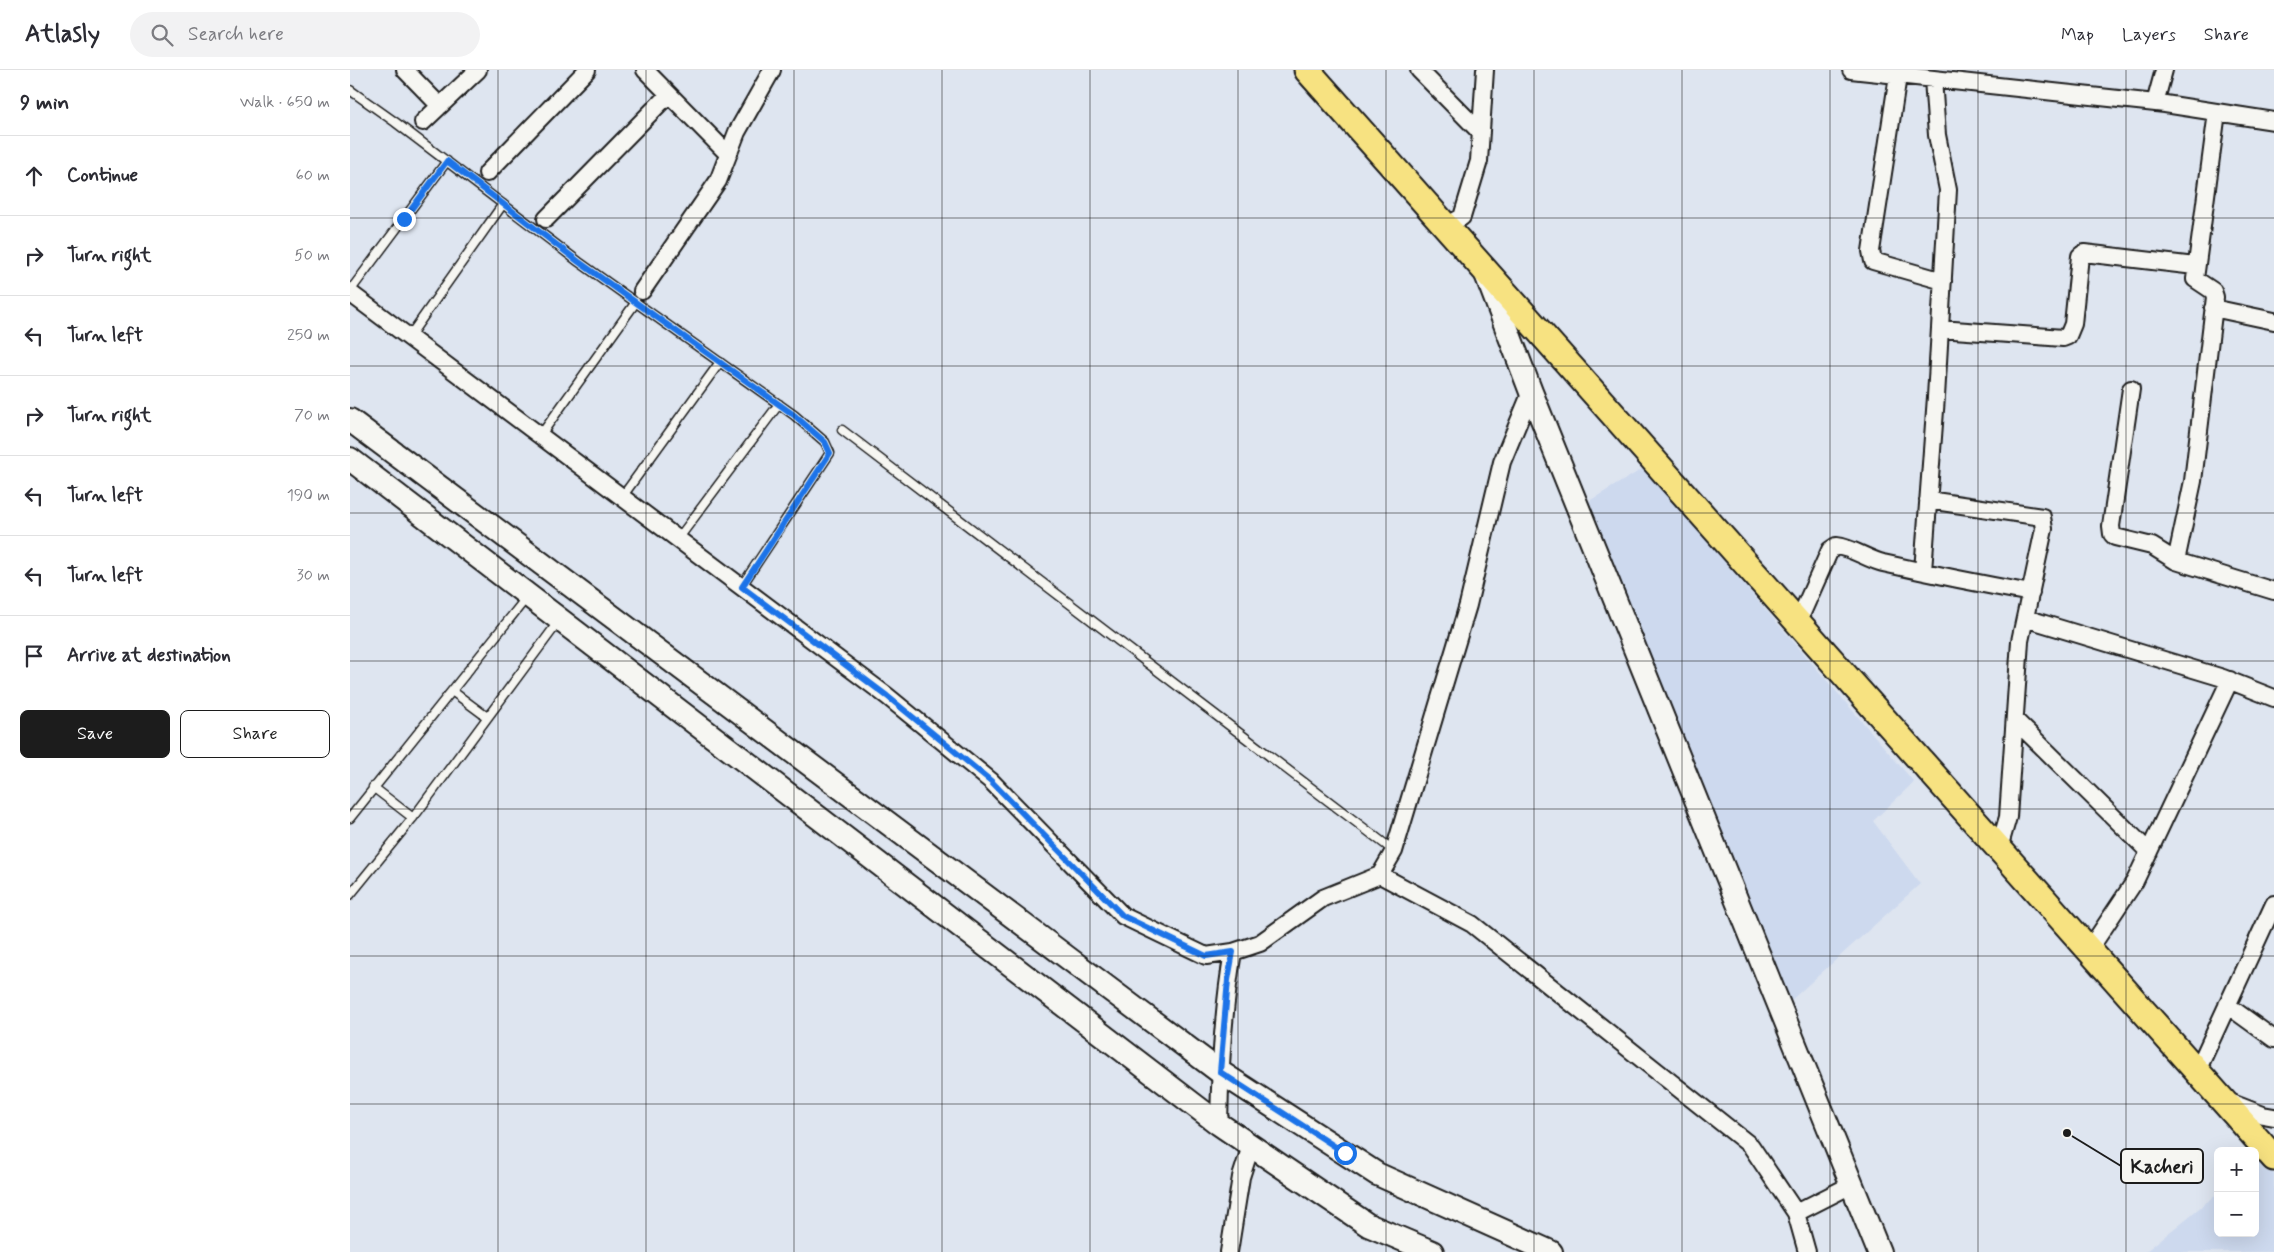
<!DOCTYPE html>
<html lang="en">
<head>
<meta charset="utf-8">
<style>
	body { margin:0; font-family:Mynerve,sans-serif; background:#f2f2f3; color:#2b2b33 }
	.controls { position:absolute; right:15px; bottom:15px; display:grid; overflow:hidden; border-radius:8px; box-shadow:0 5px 20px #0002 }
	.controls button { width:45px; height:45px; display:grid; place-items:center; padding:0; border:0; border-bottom:1px solid #e1e1e2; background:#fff; color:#2b2b33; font:25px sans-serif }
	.stop { position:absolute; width:15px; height:15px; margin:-11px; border:4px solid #1a73e8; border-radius:50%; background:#fff }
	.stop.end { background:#1a73e8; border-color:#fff; box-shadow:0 1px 5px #0008 }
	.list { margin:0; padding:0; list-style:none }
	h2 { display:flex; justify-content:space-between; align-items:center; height:65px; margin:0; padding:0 20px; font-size:21px }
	h2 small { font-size:16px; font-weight:400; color:#7c7c81 }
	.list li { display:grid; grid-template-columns:32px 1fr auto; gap:15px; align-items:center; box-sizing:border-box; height:80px; padding:0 20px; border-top:1px solid #e1e1e2 }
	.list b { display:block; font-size:19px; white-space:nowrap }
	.list em { font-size:16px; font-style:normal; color:#7c7c81 }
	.actions { display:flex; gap:10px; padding:15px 20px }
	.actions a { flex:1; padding:11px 0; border:1px solid #1c1c1c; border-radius:8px; text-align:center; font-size:18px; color:#1c1c1c }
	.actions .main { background:#1c1c1c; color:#fff }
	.icon { flex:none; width:28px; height:28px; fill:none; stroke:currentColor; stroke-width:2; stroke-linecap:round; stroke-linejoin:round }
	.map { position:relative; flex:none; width:1924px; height:1182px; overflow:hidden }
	header { display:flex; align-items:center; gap:30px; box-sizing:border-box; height:70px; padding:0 25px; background:#fff; border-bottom:1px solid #e1e1e2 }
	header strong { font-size:24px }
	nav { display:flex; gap:28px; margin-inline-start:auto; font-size:18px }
	.search { width:350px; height:45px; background:#f2f2f3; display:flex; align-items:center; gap:12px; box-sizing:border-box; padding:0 18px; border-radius:28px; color:#7c7c81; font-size:19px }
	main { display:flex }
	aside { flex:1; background:#fff }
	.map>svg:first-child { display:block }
</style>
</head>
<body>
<header>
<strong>Atlasly</strong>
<div class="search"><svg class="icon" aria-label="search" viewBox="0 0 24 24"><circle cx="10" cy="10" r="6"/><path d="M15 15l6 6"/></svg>Search here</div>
<nav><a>Map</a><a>Layers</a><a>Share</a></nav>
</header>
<main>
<aside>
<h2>9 min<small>Walk · 650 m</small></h2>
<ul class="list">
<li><svg class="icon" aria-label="ahead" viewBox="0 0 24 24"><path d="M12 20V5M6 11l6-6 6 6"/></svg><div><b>Continue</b></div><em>60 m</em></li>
<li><svg class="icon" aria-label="right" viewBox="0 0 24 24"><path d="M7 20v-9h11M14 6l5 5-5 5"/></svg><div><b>Turn right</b></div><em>50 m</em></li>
<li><svg class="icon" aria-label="left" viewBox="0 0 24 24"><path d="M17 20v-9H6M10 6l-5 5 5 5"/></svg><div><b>Turn left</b></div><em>250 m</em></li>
<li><svg class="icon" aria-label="right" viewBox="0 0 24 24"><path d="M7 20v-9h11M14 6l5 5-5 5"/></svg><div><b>Turn right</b></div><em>70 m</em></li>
<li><svg class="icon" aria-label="left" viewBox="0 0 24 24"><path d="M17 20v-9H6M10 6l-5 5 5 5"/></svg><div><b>Turn left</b></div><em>190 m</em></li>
<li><svg class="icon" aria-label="left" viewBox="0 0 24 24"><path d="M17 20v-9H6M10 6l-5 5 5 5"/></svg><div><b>Turn left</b></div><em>30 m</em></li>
<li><svg class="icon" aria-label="arrive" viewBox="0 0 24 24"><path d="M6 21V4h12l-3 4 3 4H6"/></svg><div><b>Arrive at destination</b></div></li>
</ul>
<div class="actions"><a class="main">Save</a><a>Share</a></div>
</aside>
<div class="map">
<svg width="1924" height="1182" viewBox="0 0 1924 1182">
	<rect width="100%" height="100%" fill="#dee5f0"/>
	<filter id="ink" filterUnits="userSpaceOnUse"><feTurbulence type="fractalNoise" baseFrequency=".02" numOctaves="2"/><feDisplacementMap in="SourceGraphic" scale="10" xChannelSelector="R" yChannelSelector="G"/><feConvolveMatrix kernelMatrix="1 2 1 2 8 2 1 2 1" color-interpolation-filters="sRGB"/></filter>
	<g filter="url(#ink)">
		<path fill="#cdd9ee" d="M1294 398 1564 712 1523 751 1570 814 1439 932 1234 434Z
			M1910 1089 1924 1104V1182H1795L1868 1123V1163H1905V1093Z"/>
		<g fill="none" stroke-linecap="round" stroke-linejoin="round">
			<defs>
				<path id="lane" d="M0 20 45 52 229 192 444 345 475 372 480 383 391 517
					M0 221 97 91
					M59 267 153 134
					M492 360 1044 781
					M190 366 286 232
					M272 427 370 292
					M328 469 429 334
					M102 621 137 647
					M23 717 63 748
					M0 748 177 527
					M0 825 66 744 209 551"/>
				<path id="street" d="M55 0 90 36
					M295 0 378 84
					M1069 0 1131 63
					M1501 0 1815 34 1924 51
					M1548 6 1521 181 1523 191 1593 211
					M1805 33 1814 0
					M73 52 128 0
					M137 103 237 0
					M196 149 318 25
					M1096 156 1112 147 1129 91 1135 0
					M292 221 368 111 387 62 422 0
					M0 223 537 626 641 711 773 846 856 886 883 882 910 873 973 828 1030 805 1044 781 1118 535 1152 392 1181 322
					M1863 238 1924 251
					M1590 259 1713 268 1718 266 1723 254 1730 186 1734 183 1845 196
					M1781 319 1761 456 1762 464 1765 467 1802 476 1826 491 1924 521
					M1578 430 1692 447 1694 459 1670 571 1658 747 1649 778
					M1826 491 1843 411 1865 227 1863 221 1845 209 1867 42
					M1573 501 1586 327 1598 120 1587 65 1583 9
					M1675 548 1873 608 1924 628
					M1448 552 1480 480 1486 476C1503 478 1517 489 1533 493 1582 504 1631 514 1681 523
					M1665 650 1799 782
					M1030 805 1122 854 1401 1076 1446 1143 1457 1182
					M1739 880 1785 811 1880 610
					M1877 935 1924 969
					M1847 1001 1924 834
					M1877 1031 1913 1045 1924 1047
					M869 1054C870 996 873 939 883 882
					M1446 1143 1501 1115
					M879 1182 891 1107 901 1076"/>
				<path id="secondary" d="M1136 204 1181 322 1529 1182
					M0 350 870 1002 1027 1104 1201 1182
					M0 389 869 1054 1018 1155 1082 1182"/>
				<path id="primary" d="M957 0 1924 1088"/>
			</defs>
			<use href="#lane" stroke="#1c1c1c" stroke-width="11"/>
			<use href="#street" stroke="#1c1c1c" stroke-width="20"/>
			<use href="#secondary" stroke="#1c1c1c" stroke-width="26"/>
			<use href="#primary" stroke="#1c1c1c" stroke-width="29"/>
			<use href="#lane" stroke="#f6f6f2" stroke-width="8"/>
			<use href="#street" stroke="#f6f6f2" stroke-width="16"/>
			<use href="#secondary" stroke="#f6f6f2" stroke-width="22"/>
			<use href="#primary" stroke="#f7e281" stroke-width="25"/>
		</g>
	</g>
	<g fill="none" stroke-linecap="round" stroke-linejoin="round" filter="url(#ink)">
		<path stroke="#1a73e8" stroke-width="6" d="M54 149 97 91 229 192 444 345 475 372 480 383 392 517 537 626 641 711 773 846 856 886 883 882 878 910 870 1002 995 1083"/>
	</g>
	<path fill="none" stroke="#1c1c1c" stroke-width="1" stroke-opacity="0.55" d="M148 0V1182M296 0V1182M444 0V1182M592 0V1182M740 0V1182M888 0V1182M1036 0V1182M1184 0V1182M1332 0V1182M1480 0V1182M1628 0V1182M1776 0V1182M0 148H1924M0 296H1924M0 443H1924M0 591H1924M0 739H1924M0 886H1924M0 1034H1924"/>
	<path fill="none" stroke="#1c1c1c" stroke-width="2" d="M1717 1063L1771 1096"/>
	<circle fill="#1c1c1c" stroke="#f6f6f2" stroke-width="2" cx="1717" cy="1063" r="5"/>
	<rect fill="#f6f6f2" stroke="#1c1c1c" stroke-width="2" x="1771" y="1079" width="82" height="34" rx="5"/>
	<g font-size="19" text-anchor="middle" font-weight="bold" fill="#1c1c1c">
		<text x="1812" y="1103">Kacheri</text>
	</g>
</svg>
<div class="controls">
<button>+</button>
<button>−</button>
</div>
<div class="stop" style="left:995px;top:1083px"></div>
<div class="stop end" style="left:54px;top:149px"></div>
</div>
</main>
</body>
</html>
